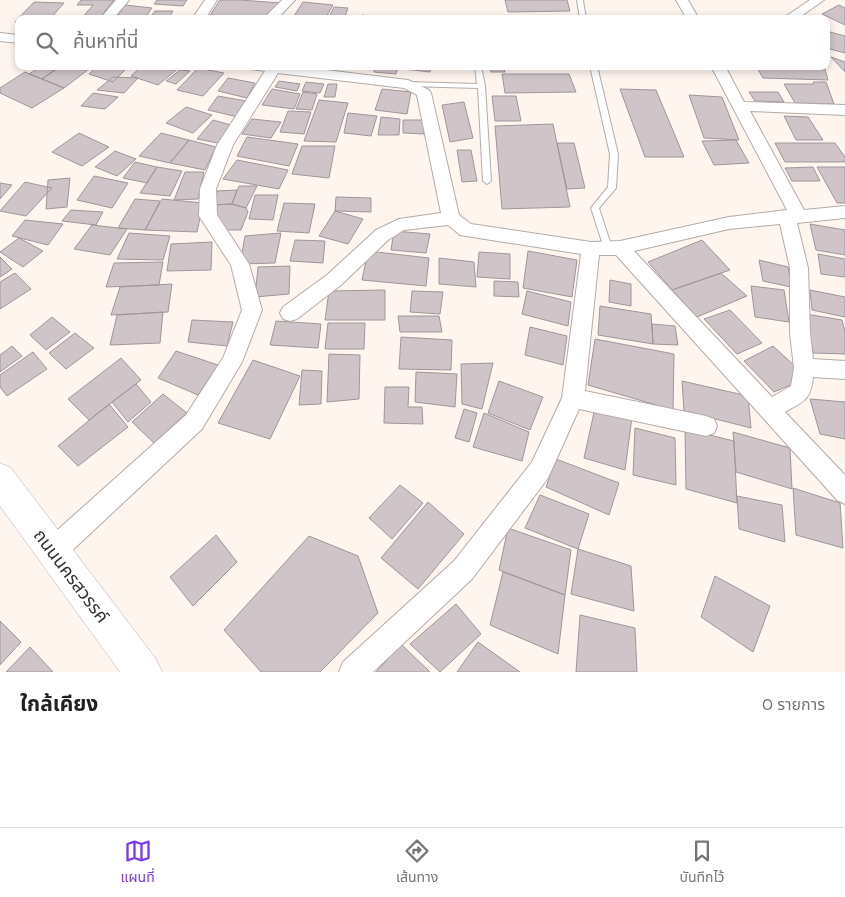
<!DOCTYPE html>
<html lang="th">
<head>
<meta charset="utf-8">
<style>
	body { margin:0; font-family:"DM Sans","Noto Sans Thai",sans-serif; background:#f2f2f2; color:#202124 }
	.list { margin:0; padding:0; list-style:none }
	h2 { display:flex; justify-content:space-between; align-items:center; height:65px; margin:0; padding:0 20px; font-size:21px }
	h2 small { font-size:16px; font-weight:400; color:#757577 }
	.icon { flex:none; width:28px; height:28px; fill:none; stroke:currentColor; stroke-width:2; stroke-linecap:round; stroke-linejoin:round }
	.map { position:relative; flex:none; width:845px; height:672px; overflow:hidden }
	.search { position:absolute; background:#fff; box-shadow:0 2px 8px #0003; left:15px; right:15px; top:15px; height:55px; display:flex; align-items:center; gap:12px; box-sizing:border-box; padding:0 18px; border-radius:10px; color:#757577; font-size:19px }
	.sheet { height:155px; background:#fff }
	nav { display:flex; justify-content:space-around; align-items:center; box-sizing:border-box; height:70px; border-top:1px solid #e0e0e0; background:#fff; font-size:14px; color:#757577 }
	nav a { display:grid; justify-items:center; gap:2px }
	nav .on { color:#7c3aed }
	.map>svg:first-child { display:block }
</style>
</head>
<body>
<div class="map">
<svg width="845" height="672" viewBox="0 0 845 672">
	<rect width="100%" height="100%" fill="#fef5ef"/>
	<path fill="#cfc5c9" stroke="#a0969a" d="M81 0H114L99 19H81L93 5H77Z
		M157 0H187L183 6 154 4Z
		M220 0H240L280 3 264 19 209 17Z
		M505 0H567L570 11 508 12Z
		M34 2 64 3 50 19H19V22H15Z
		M303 2 333 5 325 19 294 16Z
		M125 5 152 8 144 19H115Z
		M839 5 845 8V25L822 14Z
		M334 7 348 8 344 19H328Z
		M155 11H173L168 19H149Z
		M362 15 383 18 360 19Z
		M830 32 845 36V53L826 48Z
		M831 57 845 62V72Z
		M42 66 57 69 42 79 29 74Z
		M60 66H93L64 88 42 79Z
		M97 66H129L113 82 89 74Z
		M142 66H181L158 85 131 76Z
		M375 66H398L396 74 374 72Z
		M406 66H432L430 72 405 69Z
		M489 66H503L505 72H491Z
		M756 66H824L828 80 763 78Z
		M198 68 224 73 203 96 177 90Z
		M180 70 190 71 176 84 166 81Z
		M25 72 42 79 64 88 32 108 0 93V88Z
		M502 74H569L576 92 505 93Z
		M113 77 138 78 124 93 97 90Z
		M228 78 255 83 247 98 218 91Z
		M279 81 300 84 297 91 275 87Z
		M306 82 324 84 320 93 302 91Z
		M813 82H826L834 104 795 103 784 84H814Z
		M328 84H337L335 97H324Z
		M272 89 300 94 294 109 262 105Z
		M382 89 411 92 407 114 375 110Z
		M620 89 656 90 684 157H645Z
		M303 92 317 94 312 110 296 109Z
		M749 92H778L784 102 755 101Z
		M93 93 118 97 105 109 81 106Z
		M689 95 722 97 739 140 704 138Z
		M218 96 246 101 238 117 208 110Z
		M492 96H516L521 121H495Z
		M319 100 348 103 336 142 304 141Z
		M464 102 473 138 450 142 442 105Z
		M186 107 212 115 193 133 166 123Z
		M288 111 311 112 304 134 280 132Z
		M348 113 377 116 371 136 344 133Z
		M784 116 808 117 823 140H796Z
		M381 117 400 119 399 135H378Z
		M252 119 281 122 271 138 242 134Z
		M213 120 231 125 218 143 197 139Z
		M403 120H423L424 134 403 133Z
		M553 124 570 207 502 209 495 126Z
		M79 133 109 147 82 166 52 152Z
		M161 133 189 140 170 163 139 156Z
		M247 137 298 144 289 166 237 156Z
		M189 140 216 147 205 170 170 163Z
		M736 140 749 163 714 165 702 141Z
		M557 143H574L585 188 567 189Z
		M775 143H835L845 157V162H785Z
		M302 146H335L329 178 292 174Z
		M457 150H471L477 181 462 182Z
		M115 151 136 159 117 176 95 167Z
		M237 160 288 170 279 189 223 179Z
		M135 162 157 167 147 183 123 178Z
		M157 167 182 171 170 196 140 193Z
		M813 167 820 181H792L785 168Z
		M817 167H845V203H837Z
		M185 172H204L198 199 174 200Z
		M94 176 128 183 112 208 77 200Z
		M70 178 67 207 46 209 48 180Z
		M25 182 52 188 26 216 0 211Z
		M0 183 12 185 0 199Z
		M239 186H257L246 208 232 204Z
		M237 190 232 204 214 205 217 191Z
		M255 195H278L273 220 249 219Z
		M336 197 371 198V212L335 211Z
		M135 199 160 201 145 230 118 228Z
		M162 199 203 203 197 232 145 230Z
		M284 203 315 204 309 233 277 231Z
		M232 204 246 208 248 212 241 230H224L211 208 214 205Z
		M71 210 103 212 96 225 62 221Z
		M335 211 363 219 348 244 319 236Z
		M25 220 63 224 48 245 12 236Z
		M810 224 845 230V255L816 250Z
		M92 225 127 229 110 255 74 249Z
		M394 231 430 234 426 253 391 250Z
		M129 233 170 236 163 260 117 259Z
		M281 233 275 263 240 264 245 236Z
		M19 238 43 251 23 267 0 252Z
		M295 240 325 241 323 263 290 261Z
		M702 240 730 270 672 290 648 262Z
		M212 242 211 270 167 271 171 244Z
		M368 251 429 258 426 286 362 280Z
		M528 251 577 260 572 297 523 288Z
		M479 252 510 254V279L477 277Z
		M818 254 845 259V277L821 274Z
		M0 257 12 269 0 277Z
		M439 258 474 262 476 287 439 284Z
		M759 260 788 267 791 287 763 281Z
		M163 262 159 285 106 287 114 263Z
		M290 266 289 294 255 297 258 267Z
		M15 273 31 289 0 309V282Z
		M721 273 747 296 697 317 672 290Z
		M610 280 631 284V306L609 302Z
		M494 281 518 282 519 297 494 296Z
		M172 284 168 312 111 315 120 287Z
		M751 286 784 290 789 322 755 317Z
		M385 290V320H325L329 291Z
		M810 290 845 297V317L812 310Z
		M412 291 443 292 440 314 410 312Z
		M527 291 571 302 568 326 522 314Z
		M600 306 651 314 653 344 598 335Z
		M730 310 762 343 737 354 704 319Z
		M163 312 160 343 110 345 117 315Z
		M806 314 842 320 845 331V354L813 353Z
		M398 316H439L442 332H400Z
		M52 317 70 332 46 350 30 335Z
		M192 320 233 322 227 346 188 342Z
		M276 321 321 324 318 348 270 345Z
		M328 323H365L364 349H325Z
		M652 324 675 326 678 345 653 344Z
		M530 327 567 336 563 365 525 355Z
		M75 333 94 348 66 369 49 353Z
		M401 337 452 340 451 370 399 369Z
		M595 339 674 354 673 410 588 385Z
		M12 346 22 356 0 372V355Z
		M773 346 797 368 795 383 774 392 744 361Z
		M176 351 218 365 198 395 158 378Z
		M33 352 47 369 7 396 0 387V375Z
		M329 354 360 355 359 399 327 402Z
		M121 358 141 380 89 420 68 399Z
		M253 360 300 376 270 439 218 423Z
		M493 363 482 409 462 404 461 364Z
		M302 370 322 371 321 404 299 405Z
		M416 372 457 374 455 407 415 402Z
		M499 381 543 397 530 430 488 413Z
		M682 381 748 396 751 428 684 411Z
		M136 384 151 402 128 422 112 402Z
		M385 387H409L408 407H422L423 424 384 423Z
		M163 394 187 413 154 443 132 422Z
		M810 399 845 402V439L820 434Z
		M109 404 128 427 78 466 58 446Z
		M595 408 632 417 625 470 584 458Z
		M464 409 477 413 469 442 455 438Z
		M484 413 529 432 522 461 473 447Z
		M635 428 675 438 676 485 633 475Z
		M685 429 734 441 737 503 686 489Z
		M733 432 790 448 792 489 736 472Z
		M556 459 619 483 609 515 546 487Z
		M400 485 423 503 392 539 369 518Z
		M793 488 840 503 843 548 796 535Z
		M540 495 589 514 578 549 525 528Z
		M737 496 782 505 785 542 739 529Z
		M428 502 464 534 418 589 381 558Z
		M508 528 571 550 565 595 499 570Z
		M216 535 237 562 193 606 170 577Z
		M309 536 358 556 378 613 320 672H261L224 630Z
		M578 549 631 566 634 611 571 594Z
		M503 572 565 595 558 654 490 625Z
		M715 576 770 606 753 652 701 617Z
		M456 604 481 634 440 672 410 644Z
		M580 615 635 628 637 672H576Z
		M0 621 21 642 0 665Z
		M478 642 520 672H457Z
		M401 644 430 672H376Z
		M30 647 53 672H6Z"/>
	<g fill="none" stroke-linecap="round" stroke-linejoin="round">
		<defs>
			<path id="lane" d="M577 0H583L586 19H580Z
				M475 66H481L485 86 491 181 487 184 483 181 478 88 408 86 404 84 408 82 477 84Z
				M590 66H597L618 154 616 188 599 208 612 248 608 251 604 248 591 208 608 187 610 154Z"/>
			<path id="street" d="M116 0H129L113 19H100Z
				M205 0H217L205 19H192Z
				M282 0H295L277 19H263Z
				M676 0H688L699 19H687Z
				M810 0H824L797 19H782Z
				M0 33 19 35V43L0 41Z
				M249 66H293L408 80 429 90 431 93 459 215 471 224 591 242 620 241 729 217 787 210 711 66H725L744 102 845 105V115L750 111 804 210 845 206V218L797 223 808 268 810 333 813 359 845 361V379L813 377C811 400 804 401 785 412L845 475V504L837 500 616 255H599L585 391 706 416 714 419 717 426 714 433 706 436 579 409 548 478 472 579 373 672H339L343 662 454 561 532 462 562 398 581 254 466 236 460 235 448 225 404 230 388 240 341 285 297 319 290 321 283 319 280 313 283 307 327 275 376 230 399 219 441 213 417 95 404 88 278 73 233 145 216 189 217 215 249 264 262 310 242 362 202 429 62 560 53 563 44 560 41 551 44 542 186 415 223 358 242 310 231 265 199 216 200 189 217 145 265 71 251 69ZM780 224 790 268V333L794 368 791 386 772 397 634 251 729 229Z"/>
			<path id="primary" d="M0 463 11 468 156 659 162 672H120L0 506Z"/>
		</defs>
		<use href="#lane" stroke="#b4aca7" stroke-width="2"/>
		<use href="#street" stroke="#b4aca7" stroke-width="2"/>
		<use href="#primary" stroke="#b4aca7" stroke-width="1"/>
		<use href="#lane" fill="#fff" fill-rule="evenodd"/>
		<use href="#street" fill="#fff" fill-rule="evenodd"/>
		<use href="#primary" fill="#fff" fill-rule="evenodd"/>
	</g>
	<g text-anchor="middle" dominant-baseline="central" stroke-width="5" stroke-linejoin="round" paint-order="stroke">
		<g font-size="18" fill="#34312e" stroke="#fff">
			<text transform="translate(71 576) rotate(53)">ถนนนครสวรรค์</text>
		</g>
	</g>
</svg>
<div class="search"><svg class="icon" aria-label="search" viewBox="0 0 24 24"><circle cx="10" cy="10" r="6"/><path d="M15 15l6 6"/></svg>ค้นหาที่นี่</div>
</div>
<section class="sheet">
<h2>ใกล้เคียง<small>0 รายการ</small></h2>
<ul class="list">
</ul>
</section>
<nav>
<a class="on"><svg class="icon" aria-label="map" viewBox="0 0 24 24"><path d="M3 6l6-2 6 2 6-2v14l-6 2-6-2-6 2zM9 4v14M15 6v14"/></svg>แผนที่</a>
<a><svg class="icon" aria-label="directions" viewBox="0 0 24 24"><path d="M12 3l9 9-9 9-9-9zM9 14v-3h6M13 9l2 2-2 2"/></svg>เส้นทาง</a>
<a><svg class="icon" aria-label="saved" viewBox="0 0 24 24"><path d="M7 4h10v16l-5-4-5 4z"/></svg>บันทึกไว้</a>
</nav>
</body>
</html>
